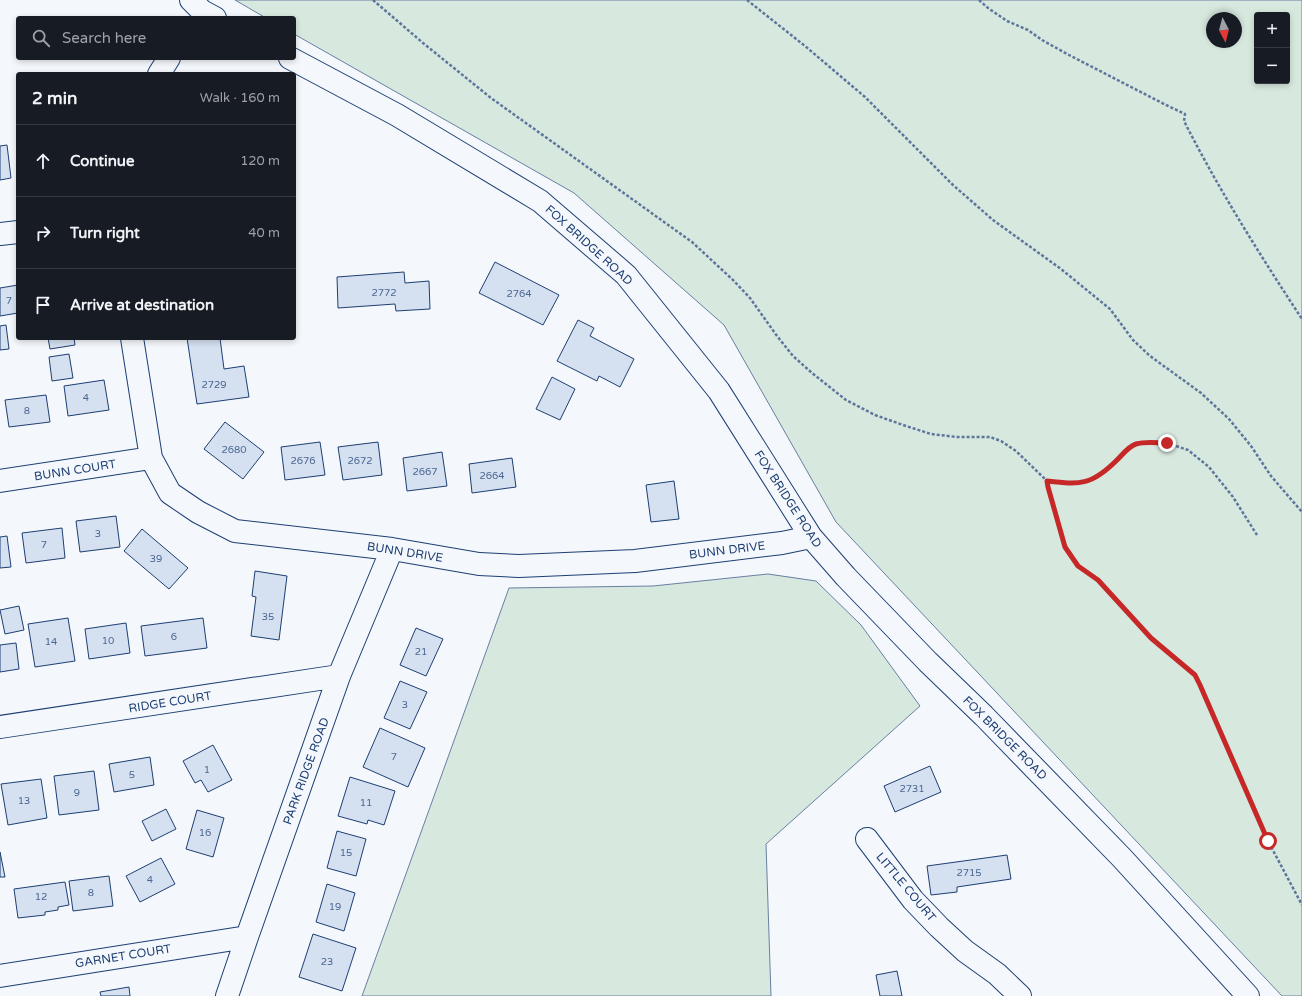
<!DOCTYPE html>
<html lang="en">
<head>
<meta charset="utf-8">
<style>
	body { margin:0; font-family:"Varela Round",sans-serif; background:#242831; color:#f1f3f6 }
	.controls { position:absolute; right:12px; top:12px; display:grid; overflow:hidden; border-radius:4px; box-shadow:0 2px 6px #0003 }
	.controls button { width:36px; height:36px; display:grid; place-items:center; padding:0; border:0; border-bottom:1px solid #363941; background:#171b24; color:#f1f3f6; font:20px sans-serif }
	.compass { position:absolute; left:1206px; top:12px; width:36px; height:36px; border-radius:50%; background:#171b24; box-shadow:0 2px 6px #0003; rotate:173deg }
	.stop { position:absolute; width:12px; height:12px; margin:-9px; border:3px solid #c62828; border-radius:50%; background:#fff }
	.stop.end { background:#c62828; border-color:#fff; box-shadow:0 1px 4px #0008 }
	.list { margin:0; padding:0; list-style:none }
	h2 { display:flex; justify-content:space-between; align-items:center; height:52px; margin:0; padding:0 16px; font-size:17px }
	h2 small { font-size:13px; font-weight:400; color:#9ea1a6 }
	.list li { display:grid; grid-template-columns:26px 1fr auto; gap:12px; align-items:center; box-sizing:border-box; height:72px; padding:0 16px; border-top:1px solid #363941 }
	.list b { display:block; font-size:15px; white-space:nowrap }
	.list em { font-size:13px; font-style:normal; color:#9ea1a6 }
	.icon { flex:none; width:22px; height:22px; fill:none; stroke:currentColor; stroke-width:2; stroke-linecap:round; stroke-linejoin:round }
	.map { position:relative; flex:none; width:1302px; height:996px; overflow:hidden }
	.search { position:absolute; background:#171b24; box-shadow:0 2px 6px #0003; left:16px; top:16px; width:280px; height:44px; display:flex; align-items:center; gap:10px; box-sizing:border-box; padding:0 14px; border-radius:4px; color:#9ea1a6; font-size:15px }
	.panel { position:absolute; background:#171b24; box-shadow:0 2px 6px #0003; left:16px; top:72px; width:280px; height:268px; border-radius:4px }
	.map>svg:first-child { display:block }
</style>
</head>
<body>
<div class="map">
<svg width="1302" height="996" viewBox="0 0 1302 996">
	<rect width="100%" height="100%" fill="#f4f7fb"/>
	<path fill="#d7e8df" stroke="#687fa3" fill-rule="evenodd" d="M235 0H1302V996H1282L836 522 724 325 574 193 294 34V18H266ZM1257 15H1287V81H1257ZM1212 18H1236V42H1212Z
		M768 574 816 581 861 625 920 706 766 844 771 996H362L509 588 653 586Z"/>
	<path fill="#d5e0f0" stroke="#1d3f73" d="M7 145 11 178 0 180V146Z
		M495 262 559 295 543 325 479 293Z
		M404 272 405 283 429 281 430 309 396 311 395 304 338 308 337 277Z
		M18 285V313L0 316V288Z
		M578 320 594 328 590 336 634 359 620 387 599 376 597 381 557 361Z
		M6 325 9 349 0 350V326Z
		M48 338H74L75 345 50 349Z
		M187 338H220L224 369 244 366 249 397 197 404Z
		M69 354 73 378 52 381 49 357Z
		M552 377 575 389 560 420 536 409Z
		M104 380 109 410 68 416 64 386Z
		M46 395 50 422 9 427 5 400Z
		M225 422 264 452 243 479 204 449Z
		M320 442 325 475 285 480 281 447Z
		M378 442 382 475 343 480 338 447Z
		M442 452 447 486 407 491 403 458Z
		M512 458 516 487 472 493 469 464Z
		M674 481 679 519 651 522 646 485Z
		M116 516 120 547 80 552 76 521Z
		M62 528 65 558 26 563 22 533Z
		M142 529 188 568 169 589 124 551Z
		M7 536 11 567 0 568V537Z
		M255 571 287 576 279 640 251 636 256 597 252 596Z
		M19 606 24 630 5 634 0 610Z
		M68 618 75 661 35 667 28 624Z
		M203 618 207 648 145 656 141 626Z
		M126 623 130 653 89 659 85 629Z
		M416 628 443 639 426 676 400 665Z
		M16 643 19 669 0 672V645Z
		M400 681 427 692 410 729 384 718Z
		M380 728 425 748 408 787 363 767Z
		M213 745 232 780 208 792 201 780 195 783 183 761Z
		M150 757 154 785 114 792 109 764Z
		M930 766 941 792 895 812 884 786Z
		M94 771 99 810 59 815 54 776Z
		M350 777 395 791 384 825 368 820 367 824 338 816Z
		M41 779 47 818 8 825 1 784Z
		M166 809 176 829 152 841 142 821Z
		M197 810 224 818 213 857 186 849Z
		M337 831 366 839 356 876 327 868Z
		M0 852 5 877H0Z
		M1007 855 1011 879 957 887V892L931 895 927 866Z
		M161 858 175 884 140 902 126 876Z
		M109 876 113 906 73 911 69 881Z
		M65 882 69 905 58 907V910L45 912V915L18 918 14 889Z
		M327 884 355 893 344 931 316 922Z
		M313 934 356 948 342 991 299 977Z
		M897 971 902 996H880L876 975Z
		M129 987 130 996H101L100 992Z"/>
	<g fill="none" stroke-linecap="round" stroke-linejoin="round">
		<defs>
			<path id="minor" d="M191 0 202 11 215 18
				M290 58 397 115 540 201 626 275 719 391 811 537 846 577 928 662 984 716 1122 858 1248 996
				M159 74 169 58
				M0 234 18 232
				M132 338 151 458 170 493 198 512 235 531 392 549 479 564 519 566 635 561 782 543 811 537
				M0 481 151 458
				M0 727 339 676
				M867 839 913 900 939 927 965 951 997 974 1020 996
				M0 976 247 937
				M227 996 247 937 339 676 392 549"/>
		</defs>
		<use href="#minor" stroke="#1d3f73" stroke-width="24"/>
		<path stroke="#5e769c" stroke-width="2.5" stroke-dasharray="3 2" stroke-linecap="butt" d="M373 0 423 43 491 98 692 242 733 280 750 298 777 336 793 356 812 373 846 400 875 415 906 426 931 434 957 437H990L1001 441 1016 451 1047 481 1079 483 1094 479 1106 471 1134 444 1149 442 1167 443 1188 450 1209 467 1233 497 1257 535
			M747 0 805 46 865 97 953 185 993 220 1061 269 1110 309 1133 340 1150 356 1201 393 1229 419 1251 446 1271 476 1302 512
			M979 0 988 8 1007 21 1028 30 1042 40 1069 55 1166 105 1185 114 1184 121C1219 190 1260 255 1302 319
			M1047 481 1065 547 1078 566 1098 580 1151 638 1195 675 1200 685 1268 841 1302 905"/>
		<use href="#minor" stroke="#f4f7fb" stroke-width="22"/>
	</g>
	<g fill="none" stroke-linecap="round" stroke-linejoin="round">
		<path stroke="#c62828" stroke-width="5" d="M1167 443C1157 443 1146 441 1136 444 1129 446 1122 455 1117 460 1092 485 1081 485 1047 481L1048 487 1065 547 1078 566 1098 580 1151 638 1195 675 1200 685 1268 841"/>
	</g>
	<g text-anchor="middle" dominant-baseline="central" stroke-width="3" stroke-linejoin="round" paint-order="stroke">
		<g font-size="10" fill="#4b6792">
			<text x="384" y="293">2772</text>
			<text x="519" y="294">2764</text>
			<text x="9" y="301">7</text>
			<text x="214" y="385">2729</text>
			<text x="86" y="398">4</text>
			<text x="27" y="411">8</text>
			<text x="234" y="450">2680</text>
			<text x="303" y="461">2676</text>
			<text x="360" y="461">2672</text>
			<text x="425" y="472">2667</text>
			<text x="492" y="476">2664</text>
			<text x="98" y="534">3</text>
			<text x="44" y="545">7</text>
			<text x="156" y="559">39</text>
			<text x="268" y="617">35</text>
			<text x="174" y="637">6</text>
			<text x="108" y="641">10</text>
			<text x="51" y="642">14</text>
			<text x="421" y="652">21</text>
			<text x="405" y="705">3</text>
			<text x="394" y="757">7</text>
			<text x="207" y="770">1</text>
			<text x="132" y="775">5</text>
			<text x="912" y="789">2731</text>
			<text x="77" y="793">9</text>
			<text x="24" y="801">13</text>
			<text x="366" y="803">11</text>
			<text x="205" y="833">16</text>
			<text x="346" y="853">15</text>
			<text x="969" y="873">2715</text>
			<text x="150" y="880">4</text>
			<text x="91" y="893">8</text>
			<text x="41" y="897">12</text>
			<text x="335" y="907">19</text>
			<text x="327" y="962">23</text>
		</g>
		<g font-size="12" fill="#1d3f73" stroke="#f4f7fb">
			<text transform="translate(589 245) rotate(42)">FOX BRIDGE ROAD</text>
			<text transform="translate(75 470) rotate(-9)">BUNN COURT</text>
			<text transform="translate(788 499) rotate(57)">FOX BRIDGE ROAD</text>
			<text transform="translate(727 550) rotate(-7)">BUNN DRIVE</text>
			<text transform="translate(405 552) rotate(9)">BUNN DRIVE</text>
			<text transform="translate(170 702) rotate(-9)">RIDGE COURT</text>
			<text transform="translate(1005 738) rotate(45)">FOX BRIDGE ROAD</text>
			<text transform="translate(306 771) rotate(-70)">PARK RIDGE ROAD</text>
			<text transform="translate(906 887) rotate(50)">LITTLE COURT</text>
			<text transform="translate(123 956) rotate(-9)">GARNET COURT</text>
		</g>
	</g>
</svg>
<div class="controls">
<button>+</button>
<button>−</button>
</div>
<svg class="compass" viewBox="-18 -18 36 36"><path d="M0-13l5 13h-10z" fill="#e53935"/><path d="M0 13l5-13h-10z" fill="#9ea1a6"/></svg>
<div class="stop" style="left:1268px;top:841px"></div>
<div class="stop end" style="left:1167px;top:443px"></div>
<div class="search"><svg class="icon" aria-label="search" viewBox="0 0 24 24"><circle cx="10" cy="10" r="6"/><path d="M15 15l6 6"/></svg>Search here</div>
<section class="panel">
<h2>2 min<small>Walk · 160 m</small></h2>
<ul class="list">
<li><svg class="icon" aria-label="ahead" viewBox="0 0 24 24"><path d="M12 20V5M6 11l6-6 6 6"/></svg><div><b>Continue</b></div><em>120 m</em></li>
<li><svg class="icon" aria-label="right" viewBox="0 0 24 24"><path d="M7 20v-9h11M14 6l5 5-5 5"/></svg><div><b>Turn right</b></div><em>40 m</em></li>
<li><svg class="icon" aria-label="arrive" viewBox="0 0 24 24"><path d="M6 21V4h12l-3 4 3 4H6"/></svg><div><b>Arrive at destination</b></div></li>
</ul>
</section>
</div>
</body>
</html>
